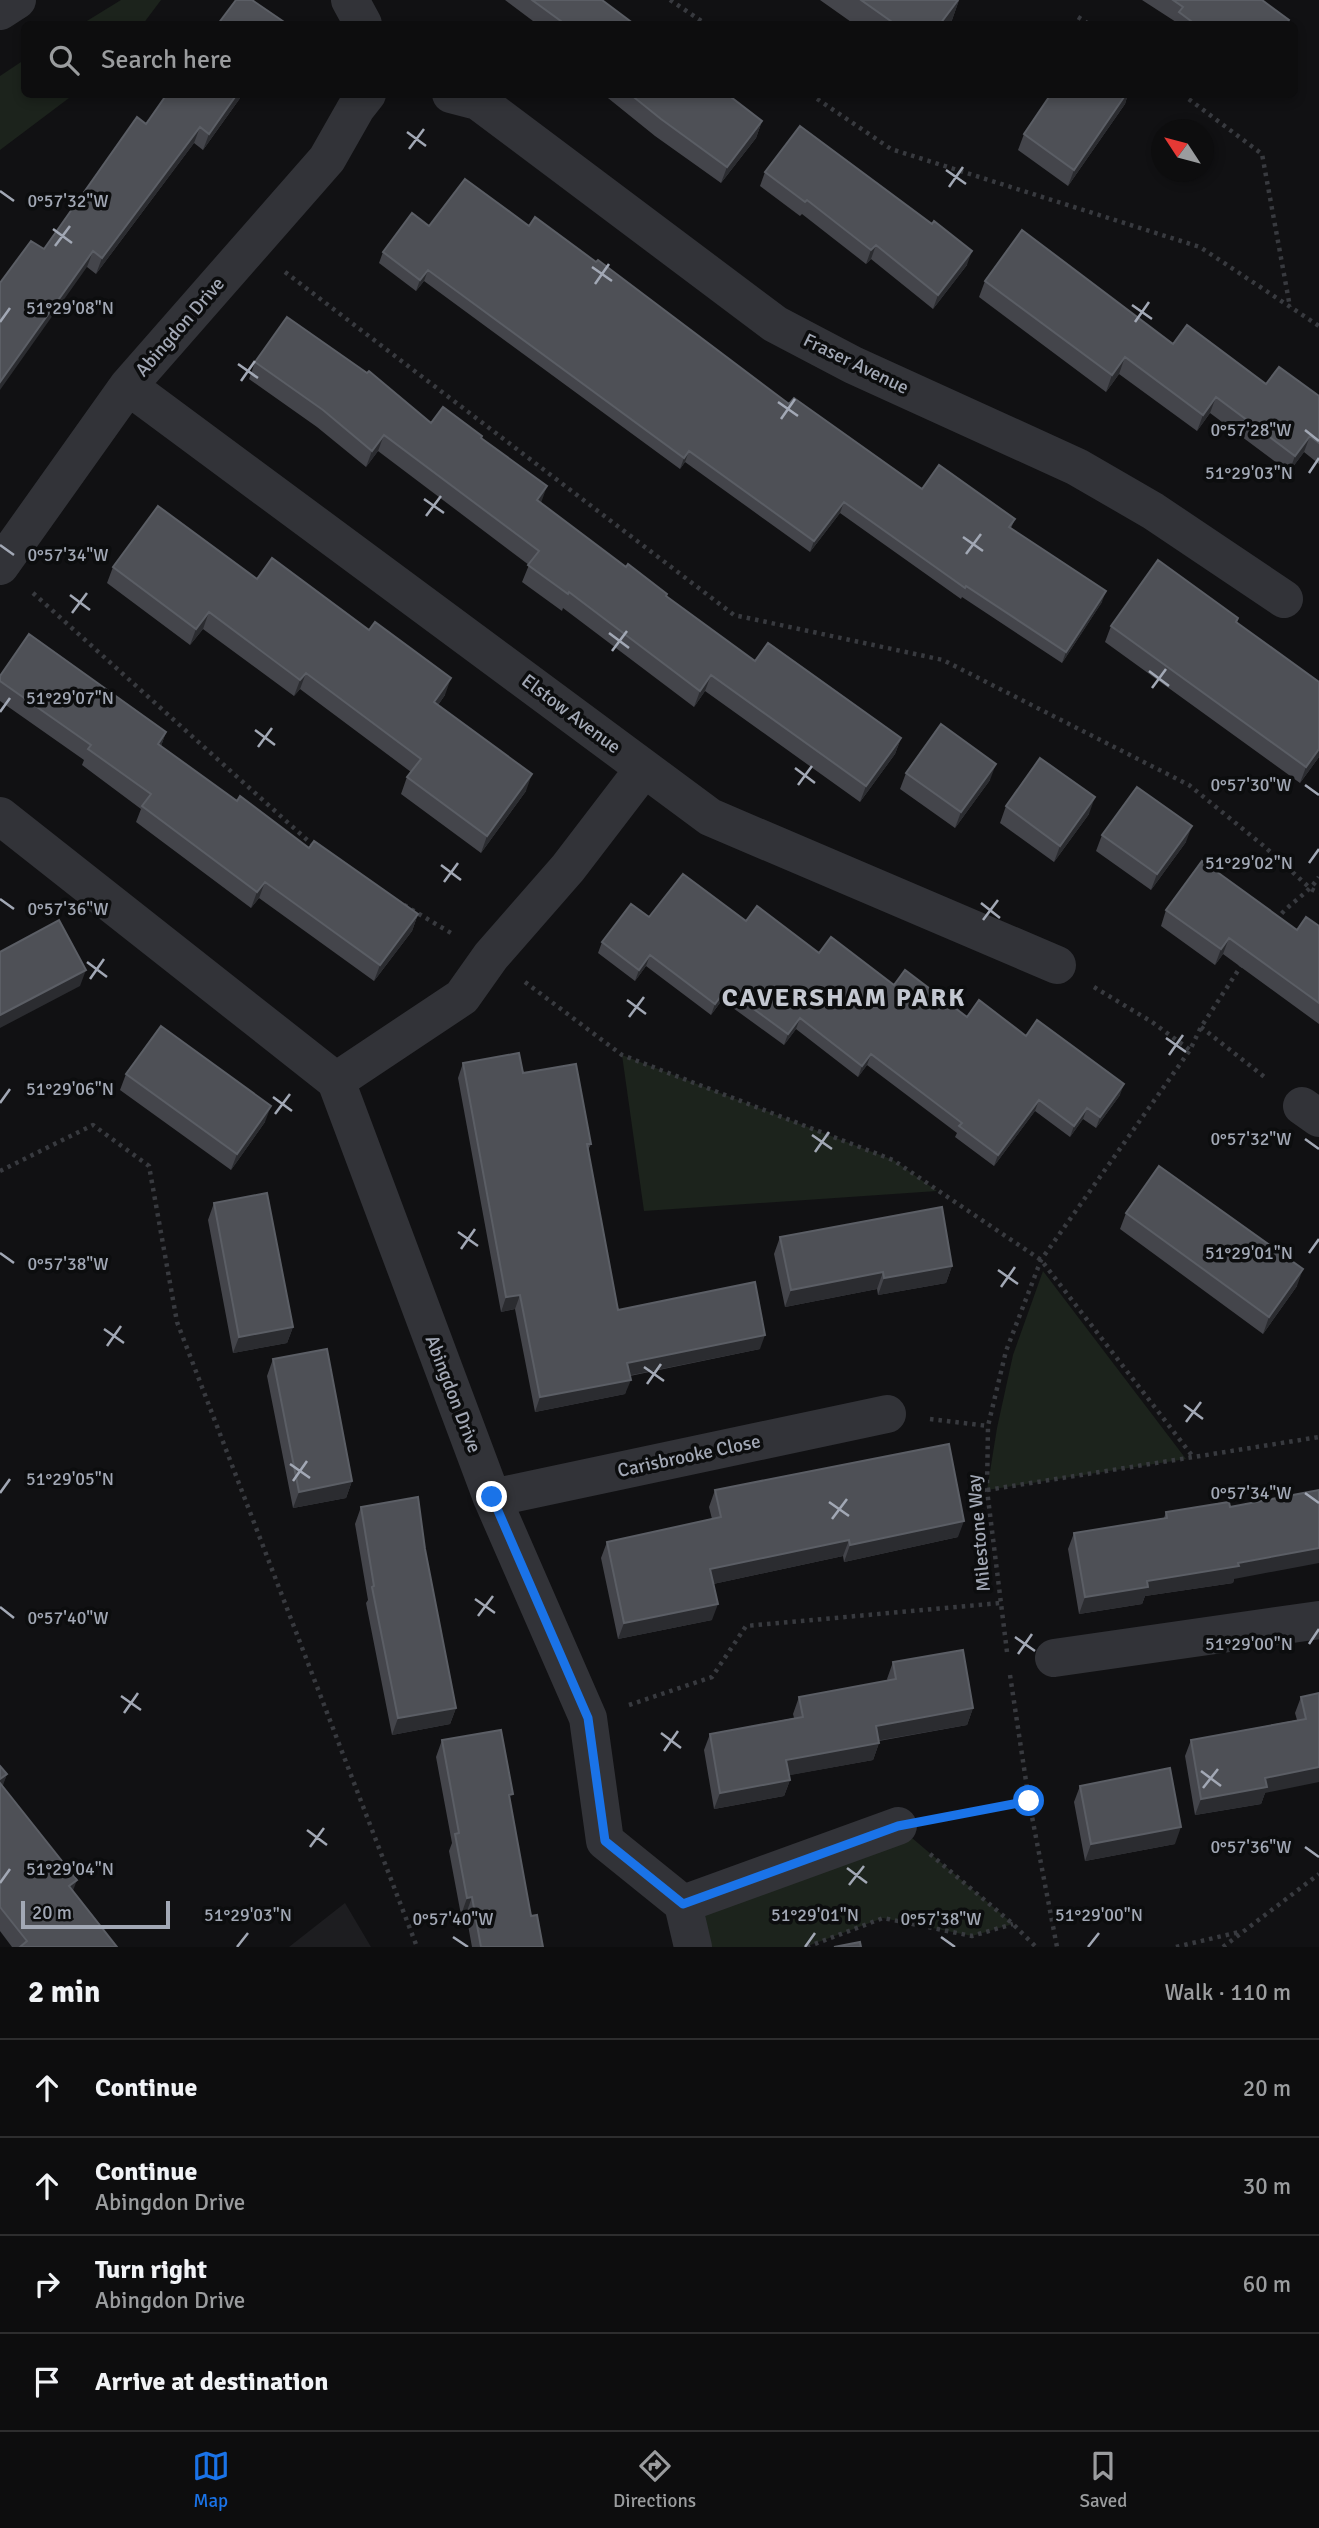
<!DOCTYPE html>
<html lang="en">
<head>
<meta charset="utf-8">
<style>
	body { margin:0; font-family:Signika,sans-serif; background:#161617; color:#f1f3f6 }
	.compass { position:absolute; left:1151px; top:119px; width:63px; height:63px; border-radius:50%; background:#0d0d0e; box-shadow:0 4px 10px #0003; rotate:306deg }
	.scale { position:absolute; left:21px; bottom:18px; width:149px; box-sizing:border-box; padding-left:7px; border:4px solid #a2a8b5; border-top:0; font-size:19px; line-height:24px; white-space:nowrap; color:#a2a8b5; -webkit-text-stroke:5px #0c0d0e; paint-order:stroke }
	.stop { position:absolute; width:21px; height:21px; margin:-16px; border:5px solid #1a73e8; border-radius:50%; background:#fff }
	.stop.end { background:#1a73e8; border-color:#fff; box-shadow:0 2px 7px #0008 }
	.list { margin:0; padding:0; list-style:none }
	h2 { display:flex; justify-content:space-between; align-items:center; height:91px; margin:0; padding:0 28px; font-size:30px }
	h2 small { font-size:23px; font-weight:400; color:#9a9c9e }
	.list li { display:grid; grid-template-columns:46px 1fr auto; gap:21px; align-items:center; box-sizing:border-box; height:98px; padding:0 28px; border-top:2px solid #2d2d2e }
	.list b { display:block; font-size:26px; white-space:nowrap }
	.list p { margin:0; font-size:23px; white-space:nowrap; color:#9a9c9e }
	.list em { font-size:23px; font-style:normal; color:#9a9c9e }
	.icon { flex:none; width:38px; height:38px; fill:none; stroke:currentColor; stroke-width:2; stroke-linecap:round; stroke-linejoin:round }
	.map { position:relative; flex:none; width:1319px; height:1947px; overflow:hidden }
	.search { position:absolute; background:#0d0d0e; box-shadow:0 4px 10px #0003; left:21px; right:21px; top:21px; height:77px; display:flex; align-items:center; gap:18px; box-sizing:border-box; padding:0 24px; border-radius:10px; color:#9a9c9e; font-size:26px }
	.sheet { height:483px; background:#0d0d0e }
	nav { display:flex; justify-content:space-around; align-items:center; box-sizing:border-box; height:98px; border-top:2px solid #2d2d2e; background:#0d0d0e; font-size:19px; color:#9a9c9e }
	nav a { display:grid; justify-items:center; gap:4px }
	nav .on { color:#1a73e8 }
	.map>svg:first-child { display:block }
</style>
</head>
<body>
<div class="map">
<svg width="1319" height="1947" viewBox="0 0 1319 1947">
	<rect width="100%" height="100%" fill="#111113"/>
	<path fill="#1d1d20" d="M345 1903 371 1947H289Z"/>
	<path fill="#1c231c" d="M121 0H161L143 24H82Z
		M24 60V94L73 95 0 150V76Z
		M622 1055 893 1160 937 1191 644 1211Z
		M1043 1271 1186 1459 987 1490 997 1428 1013 1355Z
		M898 1826 1013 1924 972 1936 883 1918 805 1947H693L683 1904Z"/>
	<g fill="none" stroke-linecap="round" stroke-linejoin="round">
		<path stroke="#383a3f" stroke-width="4.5" stroke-dasharray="3.5 5" stroke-linecap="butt" d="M670 0 706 24
			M1078 17 1089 24
			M810 94 891 149 1200 247 1319 326
			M1182 94 1262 154 1290 307
			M285 272 734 615 943 660 1189 785 1265 847 1311 889 1319 893
			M33 593 315 847
			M404 905 451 933
			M1276 920C1289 903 1307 895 1319 877
			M525 982 622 1055 893 1160 1041 1260 1194 1458
			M1094 987 1152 1022 1190 1050
			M1201 1027 1267 1079
			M0 1171 93 1125 149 1166 177 1322 417 1947
			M930 1419 988 1426
			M987 1490 1319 1437
			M1007 1652 987 1490 988 1426 1006 1351 1041 1260 1190 1050 1201 1027 1243 963
			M1010 1675 1029 1801 1057 1947
			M629 1705 712 1677 746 1626 1000 1603
			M940 1818 1029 1801
			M930 1854 1013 1924 1036 1947
			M807 1947 883 1918 972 1936 1013 1924
			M1176 1947 1239 1932
			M1223 1947 1319 1874"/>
		<path stroke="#323338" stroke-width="38" d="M350 0 363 24
			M0 11 17 0
			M451 94 478 101 775 324 853 365 1077 467 1153 511 1284 599
			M128 386 710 817 1057 965
			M0 566 128 386 327 159 356 108 367 94
			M0 816 336 1081 492 1498 588 1718 605 1841 683 1904 898 1826
			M336 1081 462 997 491 956 568 868 643 770
			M1302 1106 1319 1118
			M492 1498 887 1414
			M1054 1658 1319 1620
			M683 1904 693 1947"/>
	</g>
	<path fill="#44454b" d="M505 0H602L634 24H537Z
		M820 0H959L952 20 949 24H854Z
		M1142 0H1262L1287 24H1175L1176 22Z
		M243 94 203 150 194 143 96 274 87 267 44 249 146 124Z
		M603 94H727L762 121 756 138 721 183 655 136Z
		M1051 94H1128L1125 104 1068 186 1018 150 1024 134Z
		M765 172 967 265 933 309 871 259 866 264 802 214 800 216 760 186Z
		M429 226H529L789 404 922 489 1015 519 1011 528 1102 602 1062 663 962 597 961 599 840 513 810 552 685 462 680 469 424 281 416 291 379 263 383 252Z
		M985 281 1173 344 1266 384 1319 396V464L1304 452 1289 472 1210 413 1197 431 1119 374 1106 392 979 297Z
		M255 362 431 423 481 439 541 503 626 567 667 594 666 596 755 661 901 738 895 754 860 802 705 691 694 707 563 608 562 611 522 582 529 565 378 451 366 467 317 427 249 379Z
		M113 567 257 579 445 695 438 705 526 791 481 853 401 794 407 777 411 772 300 689 294 696 203 629 190 645 107 583Z
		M1238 618 1237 623 1319 757 1300 783 1105 642 1111 626Z
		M0 676 166 732 161 746 237 801 309 848 418 914 412 931 374 981 259 898 251 908 136 822 141 809 82 765 84 760 0 701Z
		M906 773 990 780 955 828 900 789Z
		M1006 806 1089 814 1054 862 1000 823Z
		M1102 835 1186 842 1151 890 1096 851Z
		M1166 910 1297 930 1319 926V1024L1223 954 1215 965 1161 926Z
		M649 917 746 921 967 1017 1026 1036 1120 1095 1096 1128 1083 1119 1070 1137 1035 1111 994 1166 955 1137 957 1133 867 1065 858 1077 796 1029 784 1045 722 1000 711 1015 646 966 635 981 598 953 602 942Z
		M463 1063 523 1073 591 1144 588 1150 618 1310 760 1349 630 1376 625 1394 535 1412 515 1309 501 1312 458 1078Z
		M126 1074 265 1122 231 1170 120 1090Z
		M214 1203 293 1327 287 1343 233 1353 208 1220Z
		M1126 1213 1297 1286 1263 1334 1120 1229Z
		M780 1237 952 1266 946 1283 878 1295 877 1289 785 1307 774 1254Z
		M273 1359 352 1481 346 1498 293 1508 267 1376Z
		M715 1490 958 1537 844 1562 843 1556 713 1584 712 1620 618 1639 601 1558 607 1542 712 1519 709 1507Z
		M361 1507 456 1708 450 1724 392 1735 366 1603 368 1600 355 1524Z
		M1166 1512 1234 1579 1233 1583 1145 1596 1142 1604 1079 1614 1068 1549 1074 1533 1164 1518Z
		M893 1662 973 1708 967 1725 879 1741V1743L873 1760 789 1775 790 1780 784 1796 714 1809 704 1750 710 1734 794 1718 793 1714 799 1697 888 1681 887 1679Z
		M1319 1693 1265 1793 1261 1804 1195 1815 1185 1756 1191 1740 1297 1720 1295 1713 1301 1697Z
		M442 1740 510 1801 531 1916 543 1947H472L466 1914 461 1915 449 1851 452 1843 436 1757Z
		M0 1766 7 1774 2 1786 73 1891 117 1947H12L0 1931Z
		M1080 1786 1175 1844 1085 1861 1074 1802Z"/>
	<path fill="#2b2c30" d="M958 0H959L952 20 949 24H940Z
		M237 94H243L203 150 209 134Z
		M1126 94H1128L1125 104 1068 186 1074 170Z
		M762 121 756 138 721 183 727 167Z
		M200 127 194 143 96 274 102 258Z
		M876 245 871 259 866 264 871 250Z
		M93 251 87 267 0 390V382Z
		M972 251 967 265 933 309 938 295Z
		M428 270 424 281 416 291 420 280Z
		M1125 357 1119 374 1106 392 1112 375Z
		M1216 397 1210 413 1197 431 1203 415Z
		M384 435 378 451 366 467 372 451Z
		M1310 436 1304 452 1289 472 1295 456Z
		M689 451 685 462 680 469 684 458Z
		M547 486 541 503 537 500Z
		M844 502 840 513 810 552 814 541Z
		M1106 591 1102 602 1062 663 1066 652Z
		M209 612 203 629 190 645 196 629Z
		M306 673 300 689 294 696 300 680Z
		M711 675 705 691 694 707 700 691Z
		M451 678 445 695 428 719 434 702Z
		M166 732 160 749 158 744Z
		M901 738 895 754 860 802 866 786Z
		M1319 749V757L1300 783 1306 767Z
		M996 764 990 780 955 828 961 812Z
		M532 774 526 791 481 853 487 836Z
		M1095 797 1089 814 1054 862 1060 846Z
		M1192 826 1186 842 1151 890 1157 874Z
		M265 882 259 898 251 908 257 892Z
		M418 914 412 931 374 981 380 965Z
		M1229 938 1223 954 1215 965 1221 949Z
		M650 955 646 966 635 981 639 970Z
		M86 970 80 986 0 1028V1015Z
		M726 989 722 1000 711 1015 715 1004Z
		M800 1018 796 1029 784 1045 788 1034Z
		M871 1054 867 1065 858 1077 862 1066Z
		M1124 1084 1120 1095 1096 1128 1100 1117Z
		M1039 1100 1035 1111 994 1166 998 1155Z
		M271 1106 265 1122 231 1170 237 1154Z
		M1087 1108 1083 1119 1070 1137 1074 1126Z
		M952 1266 946 1283 878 1295 884 1278Z
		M1303 1269 1297 1286 1263 1334 1269 1317Z
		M883 1272 877 1289 785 1307 791 1290Z
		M520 1295 515 1309 501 1312 506 1297Z
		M293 1327 287 1343 233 1353 239 1337Z
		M765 1335 760 1349 622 1377 627 1363Z
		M631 1380 625 1394 535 1412 540 1397Z
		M352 1481 346 1498 293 1508 299 1492Z
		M964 1521 958 1537 844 1562 850 1545Z
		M849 1540 843 1556 704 1586 710 1569Z
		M1319 1548V1563L1234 1579 1233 1583 1145 1596 1142 1604 1079 1614 1085 1597 1147 1581Z
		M718 1604 712 1620 618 1639 624 1623Z
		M456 1708 450 1724 392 1735 398 1718Z
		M973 1708 967 1725 870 1742 876 1726Z
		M879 1743 873 1760 780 1777 786 1760Z
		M1319 1767V1782L1265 1793 1261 1804 1195 1815 1201 1799 1265 1778Z
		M7 1774 1 1791H0V1779Z
		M790 1780 784 1796 714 1809 720 1793Z
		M1181 1827 1175 1844 1085 1861 1091 1844Z
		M77 1880 71 1896 69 1886Z
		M472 1897 466 1914 461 1915 467 1898Z"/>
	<path fill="#4e5056" stroke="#5b5e65" stroke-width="2" d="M236 0H252L287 24H218Z
		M532 0H602L634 24H565Z
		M861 0H958L940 24H895Z
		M1173 0H1262L1289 20 1286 24H1195L1179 12 1183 7Z
		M167 94H237L209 134 200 127 102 258 93 251 0 382V283L31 241 44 249 137 117 146 124Z
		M630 94H727L762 121 727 167 661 119Z
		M1051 94H1126L1074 170 1024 134Z
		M800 126 932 224 934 221 972 251 938 295 876 245 871 250 807 200 805 202 765 172Z
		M465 179 529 226 535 217 596 262 598 260 789 404 794 398 922 489 939 465 1015 519 1009 527 1106 591 1066 652 966 586 965 588 844 502 814 541 689 451 684 458 428 270 420 280 383 252 412 213 429 226Z
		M1022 230 1173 344 1187 325 1266 384 1279 367 1319 396V443L1310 436 1295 456 1216 397 1203 415 1125 357 1112 375 985 281Z
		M287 317 367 373 369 371 431 423 443 407 482 436 481 438 547 486 537 500 626 567 628 564 667 594 666 596 755 661 768 643 901 738 866 786 711 675 700 691 569 592 568 594 528 565 539 551 384 435 372 451 323 410 255 362Z
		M158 506 257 579 272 558 369 630 375 622 451 678 434 702 532 774 487 836 407 777 421 759 306 673 300 680 209 612 196 629 113 567Z
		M1158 560 1238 618 1236 622 1319 682V749L1306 767 1111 626Z
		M29 634 166 732 158 744 237 801 240 796 309 848 314 841 418 914 380 965 265 882 257 892 142 806 151 794 88 749 91 745 0 681V676Z
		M941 724 996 764 961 812 906 773Z
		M1040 758 1095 797 1060 846 1006 806Z
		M1137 787 1192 826 1157 874 1102 835Z
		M1202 861 1297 930 1306 917 1319 926V1003L1229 938 1221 949 1166 910Z
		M683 874 746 921 757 906 819 953 831 937 894 985 905 970 967 1017 979 1000 1026 1036 1037 1020 1124 1084 1100 1117 1087 1108 1074 1126 1039 1100 998 1155 959 1126 962 1123 871 1054 862 1066 800 1018 788 1034 726 989 715 1004 650 955 639 970 602 942 631 904 649 917Z
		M59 920 86 970 0 1015V952Z
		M161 1026 271 1106 237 1154 126 1074Z
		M519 1053 523 1073 576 1064 591 1144H587L618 1310 755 1282 765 1335 627 1363 631 1380 540 1397 520 1295 506 1297 463 1063Z
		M1159 1166 1303 1269 1269 1317 1126 1213Z
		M267 1193 293 1327 239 1337 214 1203Z
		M942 1207 952 1266 884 1278 883 1272 791 1290 780 1237Z
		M327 1349 352 1481 299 1492 273 1359Z
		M949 1444 964 1521 850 1545 849 1540 710 1569 718 1604 624 1623 607 1542 721 1517 715 1490Z
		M1319 1490V1548L1238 1563 1239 1566 1147 1581 1148 1587 1085 1597 1074 1533 1167 1518 1166 1512 1229 1502 1230 1507Z
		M418 1497 425 1549 456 1708 398 1718 372 1587 374 1586 361 1507Z
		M963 1650 973 1708 876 1726 879 1743 786 1760 790 1780 720 1793 710 1734 803 1717 799 1697 896 1679 893 1662Z
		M1319 1693V1767L1265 1778 1267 1787 1201 1799 1191 1740 1306 1719 1301 1697Z
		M501 1730 513 1794 509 1795 531 1916 537 1915 543 1947H481L472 1897 467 1898 455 1834 459 1833 442 1740Z
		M0 1766 7 1774 0 1779Z
		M1170 1768 1181 1827 1091 1844 1080 1786Z
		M0 1783 77 1880 69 1886 117 1947H20L27 1941 0 1907Z
		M860 1942 861 1947H834Z"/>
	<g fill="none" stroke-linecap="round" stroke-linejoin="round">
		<path stroke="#1a73e8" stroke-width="9" d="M492 1497 588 1718 605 1841 683 1904 898 1826 1029 1801"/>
	</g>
	<path fill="none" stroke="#a2a8b5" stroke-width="2.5" d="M407 132 426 146M409 149 424 129M946 170 966 184M949 187 963 167M0 191 14 201M53 229 72 243M55 246 70 226M592 267 612 281M595 284 609 264M1132 305 1152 319M0 322 10 308M1135 322 1149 302M238 364 258 378M241 381 255 361M778 402 798 416M781 419 795 399M1305 430 1319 441M1309 473 1319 458M424 499 444 513M426 516 441 496M963 537 983 551M0 545 14 555M966 554 981 534M70 595 90 610M72 613 87 593M609 633 629 648M612 651 627 631M1149 671 1169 686M1152 688 1166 669M0 712 10 698M255 730 275 745M258 747 272 728M795 768 815 783M798 785 812 766M1305 785 1319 795M1309 863 1319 849M441 865 461 880M444 882 458 863M0 899 14 909M981 903 1000 918M983 920 998 900M87 962 107 977M90 979 104 959M627 1000 646 1014M629 1017 644 997M1166 1038 1186 1052M1169 1055 1183 1035M273 1097 292 1111M0 1103 10 1089M275 1114 290 1094M812 1135 832 1149M1305 1139 1319 1149M815 1152 829 1132M458 1232 478 1246M461 1249 475 1229M0 1253 14 1263M1309 1253 1319 1239M998 1270 1018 1284M1001 1287 1015 1267M104 1329 124 1343M107 1346 121 1326M644 1367 664 1381M647 1384 661 1364M1184 1405 1203 1419M1186 1422 1201 1402M290 1464 310 1478M293 1481 307 1461M0 1493 10 1479M1305 1493 1319 1503M829 1502 849 1516M832 1519 847 1499M475 1599 495 1613M0 1607 14 1618M478 1616 493 1596M1015 1637 1035 1651M1309 1644 1319 1629M1018 1654 1032 1634M121 1696 141 1710M124 1713 138 1693M661 1733 681 1748M664 1751 678 1731M1201 1771 1221 1786M1203 1788 1218 1769M307 1830 327 1845M310 1847 324 1828M1305 1847 1319 1857M847 1868 867 1883M0 1883 10 1869M849 1885 864 1866M453 1937 468 1947M941 1937 955 1947M237 1947 248 1933M805 1947 815 1933M1088 1947 1099 1933"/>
	<g text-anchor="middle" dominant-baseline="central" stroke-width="7" stroke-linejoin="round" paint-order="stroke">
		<g font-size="19" fill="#a2a8b5" stroke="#0c0d0e">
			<text transform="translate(180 327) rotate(-49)">Abingdon Drive</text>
			<text transform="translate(856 364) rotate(26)">Fraser Avenue</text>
			<text transform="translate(571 714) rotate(37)">Elstow Avenue</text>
			<text transform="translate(453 1394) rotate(69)">Abingdon Drive</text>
			<text transform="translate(689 1456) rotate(-12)">Carisbrooke Close</text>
			<text transform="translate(979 1533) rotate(-95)">Milestone Way</text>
		</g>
		<g font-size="26" font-weight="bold" letter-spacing="2" fill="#c3c7d0" stroke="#0c0d0e">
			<text x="844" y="998">CAVERSHAM PARK</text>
		</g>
	</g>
	<g font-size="18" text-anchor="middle" fill="#a2a8b5" stroke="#0c0d0e" stroke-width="7" stroke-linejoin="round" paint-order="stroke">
		<text x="68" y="207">0°57'32"W</text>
		<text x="70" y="314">51°29'08"N</text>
		<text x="1251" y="436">0°57'28"W</text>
		<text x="1249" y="479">51°29'03"N</text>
		<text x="68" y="561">0°57'34"W</text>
		<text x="70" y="704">51°29'07"N</text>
		<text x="1251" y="791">0°57'30"W</text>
		<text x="1249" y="869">51°29'02"N</text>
		<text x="68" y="915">0°57'36"W</text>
		<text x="70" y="1095">51°29'06"N</text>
		<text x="1251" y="1145">0°57'32"W</text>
		<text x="1249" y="1259">51°29'01"N</text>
		<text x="68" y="1270">0°57'38"W</text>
		<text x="70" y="1485">51°29'05"N</text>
		<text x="1251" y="1499">0°57'34"W</text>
		<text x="68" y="1624">0°57'40"W</text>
		<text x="1249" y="1650">51°29'00"N</text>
		<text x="1251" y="1853">0°57'36"W</text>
		<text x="70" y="1875">51°29'04"N</text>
		<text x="248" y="1921">51°29'03"N</text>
		<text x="815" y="1921">51°29'01"N</text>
		<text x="1099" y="1921">51°29'00"N</text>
		<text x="453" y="1925">0°57'40"W</text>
		<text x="941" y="1925">0°57'38"W</text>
	</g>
</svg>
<svg class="compass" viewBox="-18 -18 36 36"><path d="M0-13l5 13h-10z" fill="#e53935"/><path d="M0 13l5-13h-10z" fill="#9a9c9e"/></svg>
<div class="scale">20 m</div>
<div class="stop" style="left:1029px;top:1801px"></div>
<div class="stop end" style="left:492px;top:1497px"></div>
<div class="search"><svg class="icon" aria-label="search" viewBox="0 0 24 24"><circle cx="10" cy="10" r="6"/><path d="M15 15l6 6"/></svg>Search here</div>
</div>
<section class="sheet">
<h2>2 min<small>Walk · 110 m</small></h2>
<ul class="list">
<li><svg class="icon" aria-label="ahead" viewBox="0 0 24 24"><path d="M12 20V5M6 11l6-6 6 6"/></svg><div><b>Continue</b></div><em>20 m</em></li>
<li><svg class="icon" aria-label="ahead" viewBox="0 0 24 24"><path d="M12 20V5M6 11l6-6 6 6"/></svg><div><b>Continue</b><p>Abingdon Drive</p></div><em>30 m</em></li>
<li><svg class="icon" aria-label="right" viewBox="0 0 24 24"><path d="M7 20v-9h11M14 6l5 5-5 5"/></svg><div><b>Turn right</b><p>Abingdon Drive</p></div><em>60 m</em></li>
<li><svg class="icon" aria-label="arrive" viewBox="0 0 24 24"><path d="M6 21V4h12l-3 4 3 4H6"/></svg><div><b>Arrive at destination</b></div></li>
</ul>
</section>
<nav>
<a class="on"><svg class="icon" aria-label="map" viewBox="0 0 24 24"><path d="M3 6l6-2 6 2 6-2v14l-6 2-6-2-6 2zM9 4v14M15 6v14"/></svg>Map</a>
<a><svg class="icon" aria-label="directions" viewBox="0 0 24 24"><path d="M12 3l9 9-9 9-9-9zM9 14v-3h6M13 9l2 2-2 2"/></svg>Directions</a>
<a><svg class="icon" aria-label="saved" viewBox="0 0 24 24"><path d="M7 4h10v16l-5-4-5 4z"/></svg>Saved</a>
</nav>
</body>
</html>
